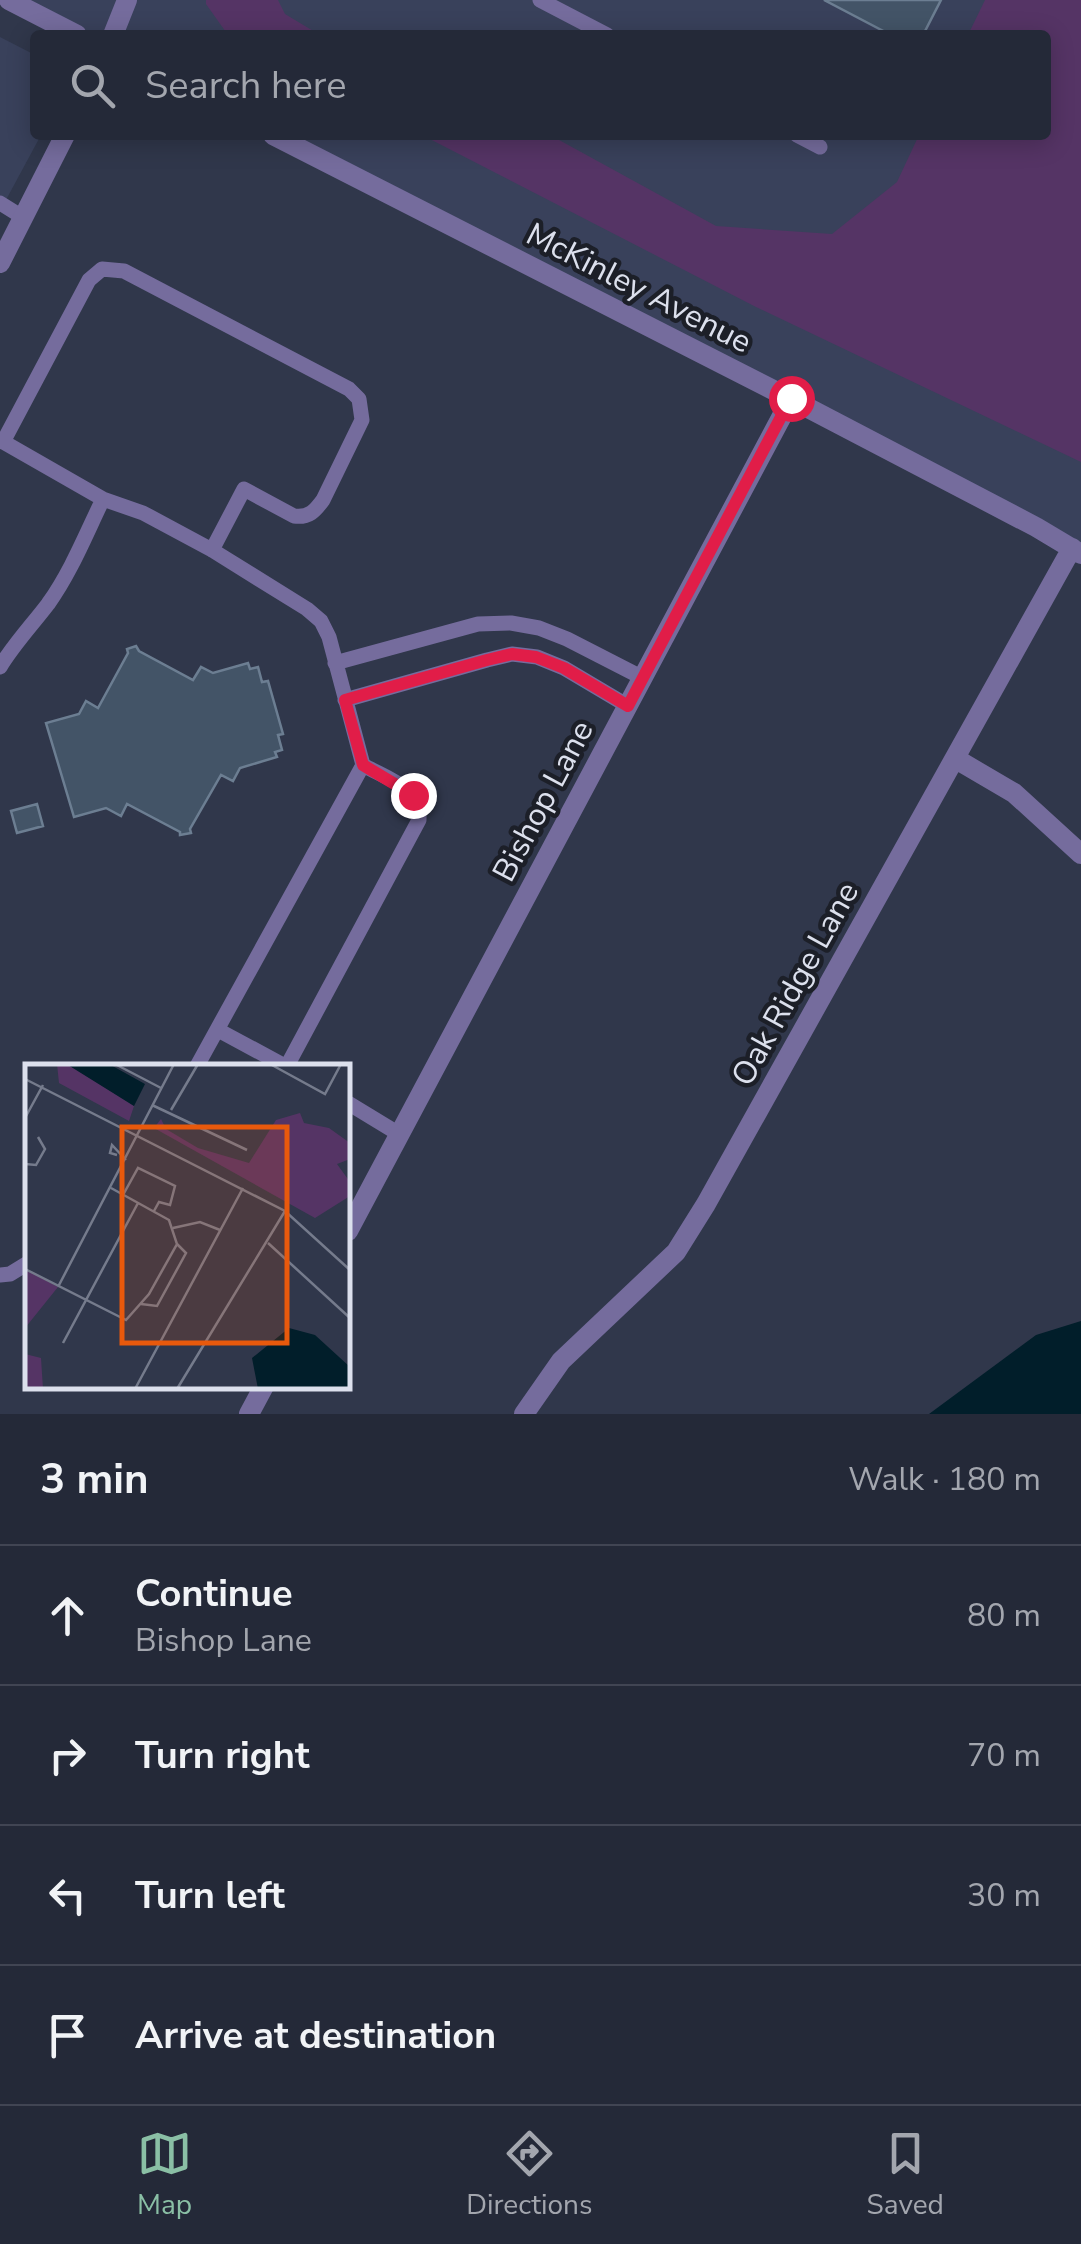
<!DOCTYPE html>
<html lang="en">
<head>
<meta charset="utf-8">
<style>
	body { margin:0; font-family:"Nunito Sans",sans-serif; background:#2c3140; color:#f1f3f6 }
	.stop { position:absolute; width:30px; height:30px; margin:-22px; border:8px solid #e11d48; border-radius:50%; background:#fff }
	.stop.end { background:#e11d48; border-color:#fff; box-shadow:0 2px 10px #0008 }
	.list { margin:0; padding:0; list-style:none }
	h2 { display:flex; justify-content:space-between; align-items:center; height:130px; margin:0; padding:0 40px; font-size:42px }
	h2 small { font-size:32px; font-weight:400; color:#a3a6ae }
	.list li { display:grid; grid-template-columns:65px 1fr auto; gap:30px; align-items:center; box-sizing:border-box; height:140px; padding:0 40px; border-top:2px solid #414553 }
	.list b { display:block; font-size:38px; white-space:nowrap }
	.list p { margin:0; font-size:32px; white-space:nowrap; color:#a3a6ae }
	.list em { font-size:32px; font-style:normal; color:#a3a6ae }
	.icon { flex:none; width:55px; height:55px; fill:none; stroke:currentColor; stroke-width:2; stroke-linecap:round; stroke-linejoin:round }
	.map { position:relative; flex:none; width:1081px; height:1414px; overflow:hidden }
	.search { position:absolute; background:#242938; box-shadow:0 5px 25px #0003; left:30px; right:30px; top:30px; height:110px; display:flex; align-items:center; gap:25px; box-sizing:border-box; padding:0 35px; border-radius:10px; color:#a3a6ae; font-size:38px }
	.sheet { height:690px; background:#242938 }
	nav { display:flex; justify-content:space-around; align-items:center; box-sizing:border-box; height:140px; border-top:2px solid #414553; background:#242938; font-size:28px; color:#a3a6ae }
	nav a { display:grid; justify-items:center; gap:5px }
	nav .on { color:#8abfa5 }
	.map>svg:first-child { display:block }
</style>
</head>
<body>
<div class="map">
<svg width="1081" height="1414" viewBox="0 0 1081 1414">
	<rect width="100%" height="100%" fill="#30374b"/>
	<path fill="#39415b" d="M9 0H1081V553L271 135H1046V35H77Z
		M0 37 35 55V135H41L0 211Z"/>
	<path fill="#553465" d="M206 0H278L285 14 320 35H228L206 4Z
		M985 0H1081V462L756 307 422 135H491L500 140 530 135H550L716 226 832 234 897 182 919 135H1046V35H968Z"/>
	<path fill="#011e2a" d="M1081 1321V1414H929L1036 1335Z"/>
	<path fill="#435467" stroke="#6c7e92" stroke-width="2.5" d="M824 0H941L923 35H891Z
		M136 646 139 651 193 680 201 667 213 673 248 663 250 669 258 667 262 682 268 681 283 734 278 735 282 750 275 752 277 757 240 768 233 781 221 775 190 829 191 833 180 835V832L127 804 121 816 106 808 74 817 46 723 79 714 86 701 98 708 128 653 127 649Z
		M37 804 43 826 17 833 11 811Z"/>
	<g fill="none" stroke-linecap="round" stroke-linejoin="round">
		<path stroke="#756c9d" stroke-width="15" d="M540 0 607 35
			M797 135 820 147
			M0 203 24 218
			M0 440 103 499 143 513 212 550 307 609 321 621 329 637 363 765 197 1066
			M3 442 89 280 102 269 124 271 349 389 359 399 362 420 323 500C315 511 309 518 294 516L244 489 212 550
			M335 663 478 624 511 623 539 628 567 639 643 678
			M0 667C14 644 32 625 48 604 71 572 86 534 103 499
			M345 700 487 660 512 654 537 657 564 668 628 706
			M218 1030 285 1066
			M287 1066 419 820C421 787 387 779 363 765
			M348 1103 399 1134
			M0 1275 10 1274 28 1263"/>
		<path stroke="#756c9d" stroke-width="20" d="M9 0 77 35
			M113 35 127 0
			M273 135 791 399 1036 527 1081 554
			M0 263 65 135
			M956 759 1014 793 1081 854
			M348 1231 791 399
			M249 1414 264 1386
			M524 1414 561 1361 676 1252 706 1204 1072 548"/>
	</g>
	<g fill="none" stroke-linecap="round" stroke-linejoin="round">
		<path stroke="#e11d48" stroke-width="12" d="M413 795 363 765 345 700 487 660 512 654 536 657 564 668 628 706 791 398"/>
	</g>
	<g text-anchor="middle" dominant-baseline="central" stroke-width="9" stroke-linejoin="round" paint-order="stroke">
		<g font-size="32" fill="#dce0ed" stroke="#1c1f28">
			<text transform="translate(639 288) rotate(27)">McKinley Avenue</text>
			<text transform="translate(543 801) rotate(-62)">Bishop Lane</text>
			<text transform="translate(795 984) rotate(-61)">Oak Ridge Lane</text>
		</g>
	</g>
	<g transform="translate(25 1064)">
		<rect width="325" height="325" fill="#30374b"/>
		<path d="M32 0H43L109 42 104 57 34 19ZM275 49 279 59 304 64 325 79V95L312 100 325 118V132L290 154 129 64 136 55 141 65 173 84 224 99 251 56ZM0 205 33 223 0 264ZM0 290 16 294 18 325H0Z" fill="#553465"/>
		<path d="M84 0 120 20 109 42 43 1ZM264 264 290 271 325 303V325H233L227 294Z" fill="#011e2a"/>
		<path fill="none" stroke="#757b8c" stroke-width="2.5" d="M90 0 136 24M245 0 300 30 316 0M0 15 260 147 325 206M127 41 222 86M146 46 173 0M0 54 18 21M92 91 85 89 87 81 101 96M0 100 11 101 20 85 13 73M98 131 113 104 150 122 145 141 134 138 129 147M148 164 175 158 195 166M243 179 325 254M0 205 101 256 124 230 152 180 144 156 86 124M33 223 149 0M116 240 132 242 161 189 152 180M38 279 113 139M110 325 218 124M152 325 260 147"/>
		<path fill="#e8590c" fill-opacity="0.15" stroke="#e8590c" stroke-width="5" d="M97 63H262V279H97Z"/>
		<rect width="325" height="325" fill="none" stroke="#dce0ed" stroke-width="5"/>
	</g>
</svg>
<div class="stop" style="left:791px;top:398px"></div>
<div class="stop end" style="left:413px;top:795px"></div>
<div class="search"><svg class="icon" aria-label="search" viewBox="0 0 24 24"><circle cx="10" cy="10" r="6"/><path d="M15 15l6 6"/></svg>Search here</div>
</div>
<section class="sheet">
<h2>3 min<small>Walk · 180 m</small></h2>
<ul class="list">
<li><svg class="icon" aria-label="ahead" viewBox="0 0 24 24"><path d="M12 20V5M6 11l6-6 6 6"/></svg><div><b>Continue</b><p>Bishop Lane</p></div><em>80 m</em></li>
<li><svg class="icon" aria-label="right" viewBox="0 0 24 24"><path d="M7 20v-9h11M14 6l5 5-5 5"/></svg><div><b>Turn right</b></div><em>70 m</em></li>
<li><svg class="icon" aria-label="left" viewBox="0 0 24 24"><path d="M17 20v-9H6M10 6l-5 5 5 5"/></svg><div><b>Turn left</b></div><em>30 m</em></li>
<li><svg class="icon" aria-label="arrive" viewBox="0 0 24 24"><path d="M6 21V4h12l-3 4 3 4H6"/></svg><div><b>Arrive at destination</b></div></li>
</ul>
</section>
<nav>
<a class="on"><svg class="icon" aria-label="map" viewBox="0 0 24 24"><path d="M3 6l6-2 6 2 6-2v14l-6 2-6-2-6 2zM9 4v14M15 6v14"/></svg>Map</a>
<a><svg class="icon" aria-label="directions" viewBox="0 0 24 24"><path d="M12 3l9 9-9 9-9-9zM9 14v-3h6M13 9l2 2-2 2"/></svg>Directions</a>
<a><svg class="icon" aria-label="saved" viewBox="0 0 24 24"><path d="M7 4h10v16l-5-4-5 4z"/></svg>Saved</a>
</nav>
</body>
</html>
